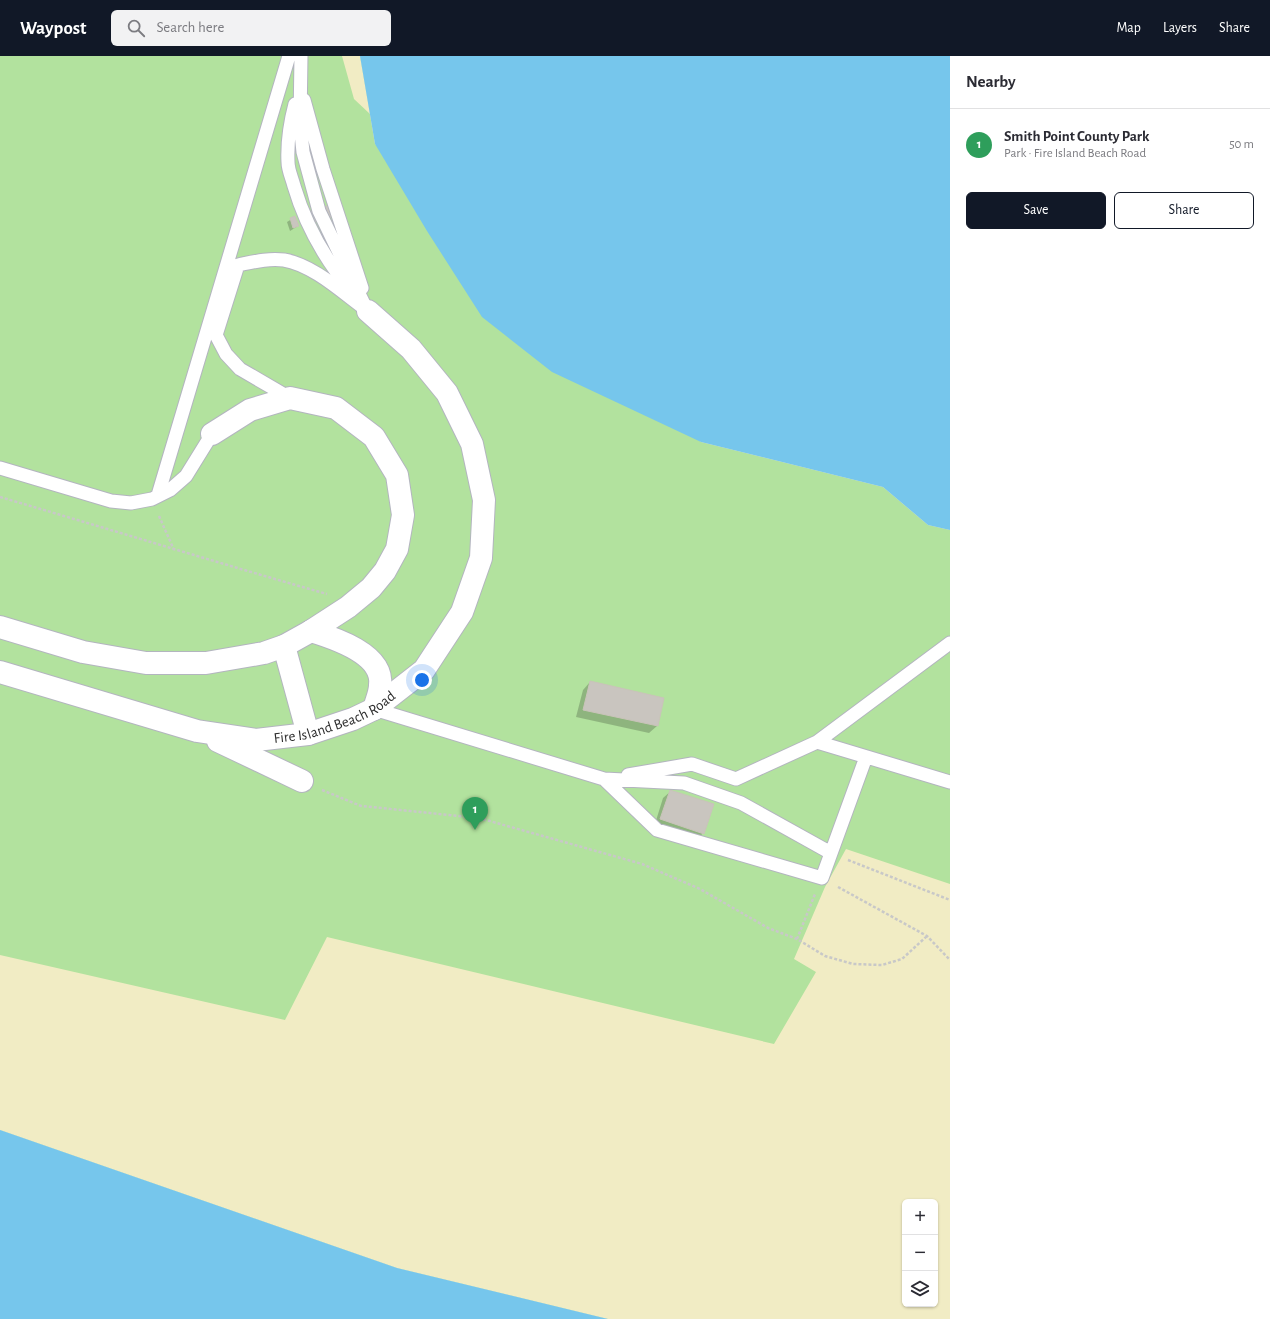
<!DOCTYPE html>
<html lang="en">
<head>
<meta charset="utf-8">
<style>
	body { margin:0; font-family:"Alegreya Sans",sans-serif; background:#f2f2f3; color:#2b2b33 }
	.controls { position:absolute; right:12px; bottom:12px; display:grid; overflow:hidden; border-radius:6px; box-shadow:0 1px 3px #0004 }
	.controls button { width:36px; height:36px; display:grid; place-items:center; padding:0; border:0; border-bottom:1px solid #e1e1e2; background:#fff; color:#2b2b33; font:20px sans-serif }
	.you { position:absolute; left:422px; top:624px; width:14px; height:14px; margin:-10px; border:3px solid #fff; border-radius:50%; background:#1a73e8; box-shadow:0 0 0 6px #1a73e833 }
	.badge { display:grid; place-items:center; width:26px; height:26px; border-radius:50%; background:#111827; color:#fff; font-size:13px; font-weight:700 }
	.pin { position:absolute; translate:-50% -33px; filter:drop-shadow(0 1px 2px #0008) }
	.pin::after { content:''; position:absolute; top:21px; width:14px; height:12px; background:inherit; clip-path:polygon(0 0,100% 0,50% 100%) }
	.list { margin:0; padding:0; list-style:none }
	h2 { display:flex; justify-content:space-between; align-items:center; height:52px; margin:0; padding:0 16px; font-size:17px }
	h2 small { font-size:13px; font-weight:400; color:#7c7c81 }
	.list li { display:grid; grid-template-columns:26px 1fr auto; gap:12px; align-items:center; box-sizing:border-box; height:72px; padding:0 16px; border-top:1px solid #e1e1e2 }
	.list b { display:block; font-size:15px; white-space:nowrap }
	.list p { margin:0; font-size:13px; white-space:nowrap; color:#7c7c81 }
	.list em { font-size:13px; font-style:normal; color:#7c7c81 }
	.actions { display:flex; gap:8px; padding:12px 16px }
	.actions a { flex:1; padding:9px 0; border:1px solid #111827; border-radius:6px; text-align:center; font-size:14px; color:#111827 }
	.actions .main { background:#111827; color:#fff }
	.icon { flex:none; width:22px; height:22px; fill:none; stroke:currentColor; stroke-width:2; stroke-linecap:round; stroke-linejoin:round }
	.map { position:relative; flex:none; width:950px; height:1263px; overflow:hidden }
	header { display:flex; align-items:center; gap:24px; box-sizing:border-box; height:56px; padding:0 20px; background:#111827; color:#fff }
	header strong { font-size:19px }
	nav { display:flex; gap:22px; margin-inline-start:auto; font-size:14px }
	.search { width:280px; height:36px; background:#f2f2f3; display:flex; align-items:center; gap:10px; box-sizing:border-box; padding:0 14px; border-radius:6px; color:#7c7c81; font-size:15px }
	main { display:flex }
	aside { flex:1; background:#fff }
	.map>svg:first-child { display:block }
</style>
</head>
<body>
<header>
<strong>Waypost</strong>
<div class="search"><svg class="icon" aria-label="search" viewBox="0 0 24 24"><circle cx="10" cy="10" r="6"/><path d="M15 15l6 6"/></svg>Search here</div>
<nav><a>Map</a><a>Layers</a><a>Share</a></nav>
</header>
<main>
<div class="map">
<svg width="950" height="1263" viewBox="0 0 950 1263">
	<rect width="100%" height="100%" fill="#eee8e0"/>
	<path fill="#b2e29e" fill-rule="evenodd" d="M0 0H360L375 88 701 386 883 431 928 469 950 474V1263H608L397 1212 0 1074ZM905 1146H935V1248H905Z"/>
	<path fill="#f1ecc4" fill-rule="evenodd" d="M342 0H360L370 58 354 43Z
		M846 793 950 828V1263H608L397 1212 0 1074V899L285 964 327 881 774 988 816 916 794 903 825 831ZM905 1146H935V1248H905Z"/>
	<path fill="#76c6ec" d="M360 0H950V474L928 469 883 431 701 386 552 316 482 261 427 175 375 88Z
		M0 1074 397 1212 608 1263H0Z"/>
	<path fill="#0003" d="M295 161 298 170 290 175 287 166Z
		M590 626 662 643 657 670 649 677 576 661 583 634Z
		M671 735 703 777 696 785 654 771 663 742Z"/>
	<path fill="#c9c5bf" stroke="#c9c4b9" d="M331 148 334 160 328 162 324 151Z
		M314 154 318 165 312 167 308 156Z
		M295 160 299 170 293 172 290 162Z
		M590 625 664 642 658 670 583 654Z
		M670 734 714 748 704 778 660 763Z"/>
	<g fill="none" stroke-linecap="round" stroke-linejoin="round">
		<defs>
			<path id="service" d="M301 0 300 67 303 96 319 155 366 252
				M304 44 323 113 362 232
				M295 48C290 67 287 86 288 106 288 114 292 122 294 130 306 171 325 204 353 237
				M290 342 240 313 226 298 216 279 238 209C253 206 268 202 284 204 314 209 344 238 368 255
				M0 412 111 445 131 447 152 443 170 434 186 420 212 378
				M158 439 289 0
				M374 653 604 723 684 727 741 747 831 797
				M817 686 950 726
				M628 719 692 708 736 723 817 686 950 587
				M604 723 657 774 822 822 866 701"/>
			<g id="tertiary">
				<path d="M0 571 83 596 146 607H206L264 597 284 590 311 575 348 551 371 532 385 515 397 493 403 459 397 419 374 381 336 352 290 342 250 354 212 378"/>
				<path d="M311 575C334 582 384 598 380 629 380 637 376 645 374 653"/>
				<path d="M284 590 308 678"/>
				<path id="s1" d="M0 616 197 675 256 684 308 678 353 663 374 653 424 614 462 556 481 502 484 444 472 388 447 337 411 293 368 255"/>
				<path d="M218 685 302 725"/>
			</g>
		</defs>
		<use href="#service" stroke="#b3b5bf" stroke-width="15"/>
		<use href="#tertiary" stroke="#b3b5bf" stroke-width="24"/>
		<path stroke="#c8c8c8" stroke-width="2.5" stroke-dasharray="3 2" stroke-linecap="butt" d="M0 441C109 473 218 507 327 538
			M159 460 174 494
			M322 734 361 750 479 762 642 808 700 833 768 872 797 883 825 900 853 908 882 909 902 903 927 880
			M848 804 950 844
			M838 831 927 880 950 904
			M797 883 815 838"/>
		<use href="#service" stroke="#fff" stroke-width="13"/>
		<use href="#tertiary" stroke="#fff" stroke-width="22"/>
	</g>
	<g text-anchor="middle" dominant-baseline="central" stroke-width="3" stroke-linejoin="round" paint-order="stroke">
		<g font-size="15" fill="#2d2d2d" stroke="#fff">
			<text stroke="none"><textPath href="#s1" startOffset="348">Fire Island Beach Road</textPath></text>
		</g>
	</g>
</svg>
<div class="controls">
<button>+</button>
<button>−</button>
<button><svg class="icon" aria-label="layers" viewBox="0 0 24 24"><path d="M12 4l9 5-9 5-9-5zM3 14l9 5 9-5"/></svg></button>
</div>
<div class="you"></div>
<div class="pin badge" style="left:475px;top:774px;background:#2e9e5b">1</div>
</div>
<aside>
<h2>Nearby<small></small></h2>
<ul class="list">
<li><span class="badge" style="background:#2e9e5b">1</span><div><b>Smith Point County Park</b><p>Park · Fire Island Beach Road</p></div><em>50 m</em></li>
</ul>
<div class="actions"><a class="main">Save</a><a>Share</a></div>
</aside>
</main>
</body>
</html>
